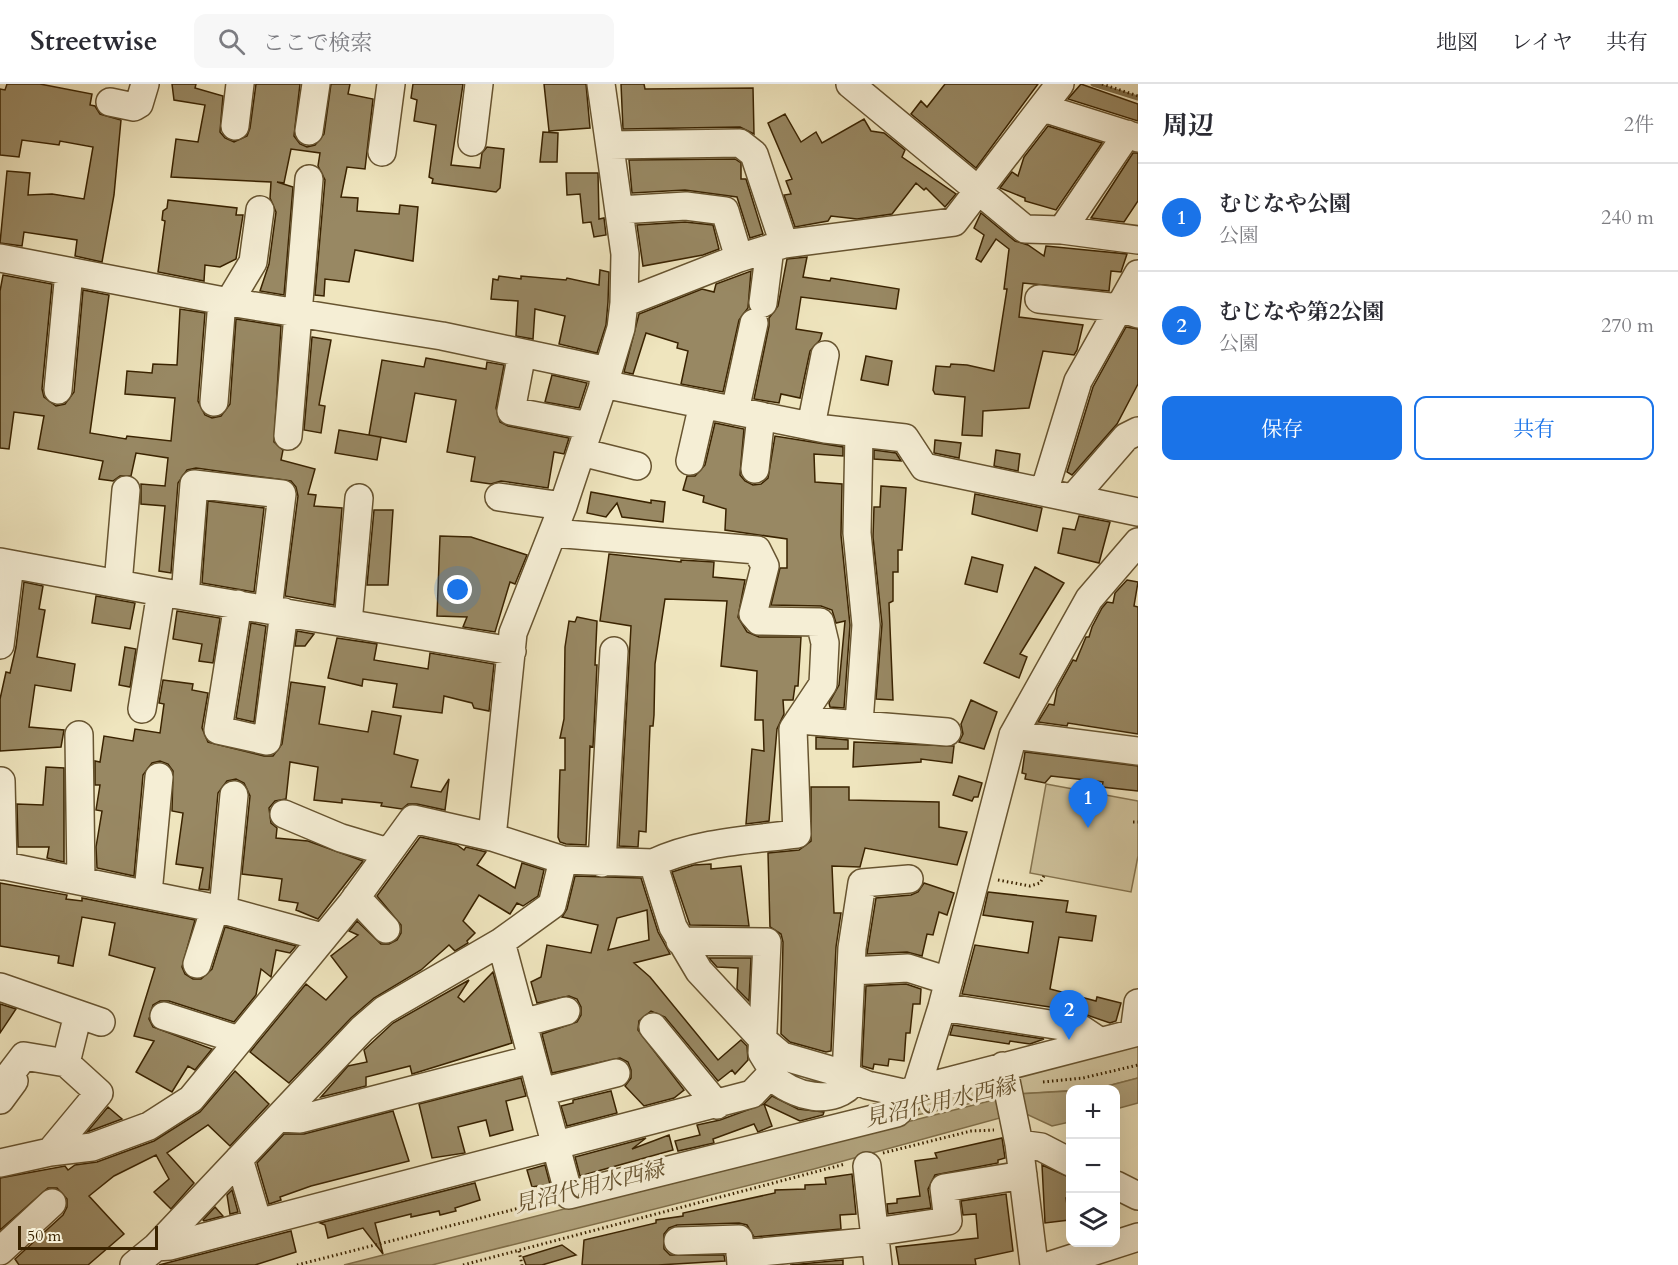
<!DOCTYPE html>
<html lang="ja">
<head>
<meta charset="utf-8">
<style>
	body { margin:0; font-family:Cardo,"Noto Serif JP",serif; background:#f7f7f7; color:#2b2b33 }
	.controls { position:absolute; right:18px; bottom:18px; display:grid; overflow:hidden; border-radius:12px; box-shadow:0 6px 24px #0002 }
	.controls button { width:54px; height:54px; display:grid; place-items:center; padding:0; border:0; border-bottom:2px solid #e1e1e2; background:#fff; color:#2b2b33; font:30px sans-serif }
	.scale { position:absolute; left:18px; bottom:15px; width:140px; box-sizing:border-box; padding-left:6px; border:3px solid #3a2300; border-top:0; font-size:16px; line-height:21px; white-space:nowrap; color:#3a2300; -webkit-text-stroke:4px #f5eed5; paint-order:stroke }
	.you { position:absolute; left:458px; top:506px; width:21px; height:21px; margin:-15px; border:4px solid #fff; border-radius:50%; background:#1a73e8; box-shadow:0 0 0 9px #1a73e833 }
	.badge { display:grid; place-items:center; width:39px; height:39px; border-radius:50%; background:#1a73e8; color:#fff; font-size:20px; font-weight:700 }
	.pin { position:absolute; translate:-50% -50px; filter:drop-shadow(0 2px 3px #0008) }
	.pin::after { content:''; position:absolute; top:32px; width:21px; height:18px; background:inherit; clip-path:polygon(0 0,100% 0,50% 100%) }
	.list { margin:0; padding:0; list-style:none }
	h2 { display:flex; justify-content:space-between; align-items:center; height:78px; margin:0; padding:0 24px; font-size:26px }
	h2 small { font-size:20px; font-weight:400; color:#7c7c81 }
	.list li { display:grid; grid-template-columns:39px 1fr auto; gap:18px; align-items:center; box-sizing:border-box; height:108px; padding:0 24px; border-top:2px solid #e1e1e2 }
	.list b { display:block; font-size:22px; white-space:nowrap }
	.list p { margin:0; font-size:20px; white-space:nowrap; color:#7c7c81 }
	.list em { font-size:20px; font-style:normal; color:#7c7c81 }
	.actions { display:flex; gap:12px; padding:18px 24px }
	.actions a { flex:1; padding:14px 0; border:2px solid #1a73e8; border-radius:12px; text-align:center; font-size:21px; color:#1a73e8 }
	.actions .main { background:#1a73e8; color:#fff }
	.icon { flex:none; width:33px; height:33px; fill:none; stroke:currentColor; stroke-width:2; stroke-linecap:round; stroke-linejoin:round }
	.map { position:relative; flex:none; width:1138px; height:1181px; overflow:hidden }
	header { display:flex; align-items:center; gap:36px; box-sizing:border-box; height:84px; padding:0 30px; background:#fff; border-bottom:2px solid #e1e1e2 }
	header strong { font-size:28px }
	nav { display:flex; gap:33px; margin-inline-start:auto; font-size:21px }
	.search { width:420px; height:54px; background:#f7f7f7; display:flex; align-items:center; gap:15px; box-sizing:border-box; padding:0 21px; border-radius:12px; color:#7c7c81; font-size:22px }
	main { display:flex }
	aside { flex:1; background:#fff }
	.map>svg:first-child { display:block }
</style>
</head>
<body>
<header>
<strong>Streetwise</strong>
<div class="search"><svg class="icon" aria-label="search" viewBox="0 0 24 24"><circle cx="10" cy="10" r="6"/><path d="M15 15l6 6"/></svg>ここで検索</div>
<nav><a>地図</a><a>レイヤ</a><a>共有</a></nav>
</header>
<main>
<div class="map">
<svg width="1138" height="1181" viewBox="0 0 1138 1181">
	<rect width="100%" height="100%" fill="#efe5be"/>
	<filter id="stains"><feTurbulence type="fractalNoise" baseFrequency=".00333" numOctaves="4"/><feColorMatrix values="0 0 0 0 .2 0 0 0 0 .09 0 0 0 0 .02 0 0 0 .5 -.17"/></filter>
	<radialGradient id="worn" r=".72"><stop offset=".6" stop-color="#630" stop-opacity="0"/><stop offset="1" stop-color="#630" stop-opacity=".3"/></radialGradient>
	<path fill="#d0c49e" stroke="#85744f" stroke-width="1.5" d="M1046 700 1138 717V772L1131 808 1030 789Z
		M1138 948V994L1096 1005 1017 1010 1010 980Z
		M984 999 994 1005 996 1014 912 1032 931 1013Z"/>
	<path fill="#b1a37d" stroke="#81704b" stroke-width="1.5" d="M1138 994V1019L1116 1025V1006L1096 1005Z
		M1070 1007V1038L1052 1042 1022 1028 814 1085 432 1181H344L1017 1010Z"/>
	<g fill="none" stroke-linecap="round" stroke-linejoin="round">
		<path stroke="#81704b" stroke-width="5" d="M1093 0 1138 14"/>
	</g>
	<path fill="#988863" stroke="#3a2300" stroke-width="1.5" fill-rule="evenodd" d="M7 0H40L92 10 90 21 95 22 100 30 121 36 114 111 102 178 75 172 77 156 24 148 22 162 0 159 7 87 30 89 28 111 52 110 84 115 93 63 60 57 59 61 22 56 19 73 0 71V5L5 6Z
		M172 0H196L195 4 223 12 220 48 225 54 234 58 247 52 250 44 256 0H300L294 52 300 60 307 63 315 61 324 50 331 0H350L348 10 373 15 365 85 347 83 341 113 358 114 357 127 399 130 400 121 418 123 413 177 355 166 349 198 325 195 324 212 315 211 325 96 318 82 320 69 291 65 284 99 277 98 293 103 284 211 260 207 269 180 276 128 270 114 271 98 171 93 176 55 198 58 205 21 174 16Z
		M413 0H463L451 81 480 84 482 69 487 63 504 65 500 104 496 108 432 99 433 95 429 93 436 41 414 37 417 16 411 14Z
		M544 0H586L590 44 549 47Z
		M621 0H644L645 5 753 4 754 50 740 43 623 45Z
		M945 0H1038L976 84 911 30 921 17 927 23Z
		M1081 0 1138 20V37L1068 15Z
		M785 30 801 58 816 48 822 59 864 35 871 47 884 49 905 66 902 73 956 110 945 123 926 104 924 106 916 99 892 130 857 135 831 132 828 137 795 143 784 111 791 110 786 97 792 95 768 39Z
		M1048 42 1102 59 1056 126 1025 117V114L1000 104 1012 88 1018 92 1024 73Z
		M543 48 558 49 557 78H540Z
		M1133 69H1138V117L1124 138 1091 134Z
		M735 75 741 79V95H746L763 150 750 154 737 113 685 106 632 109 629 76Z
		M566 89H598L599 135 604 134 606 151 594 153 591 138 583 139 580 110 567 111Z
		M168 116 237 124 236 131H243L236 175 220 183 205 181 204 197 158 188 165 137 162 136 163 127 167 124Z
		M981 129 1015 157 1028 161 1044 172 1046 162 1127 170 1121 188 1111 187 1109 207 1023 199 1019 233 1083 241 1077 266 1074 271 1043 267 1029 324 983 327 982 352 962 351 965 313 935 310 933 306 936 282 950 283 951 280 967 281 994 287 1007 205H1004L1009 165 996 155 981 178 976 175 984 151 974 144Z
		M685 138 713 141 719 165 703 171 643 182 637 141Z
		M807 173 803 193 830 197 831 194 899 205 896 225 801 213 796 245 822 249 820 256 810 267 800 314 781 310 779 319 754 315 769 242V234L778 222 787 175Z
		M600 186 609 188 608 218 606 241 597 269 559 260 565 232 535 225 533 255 516 252 518 217 491 215 493 195 498 196 499 192 521 195V192L566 196 567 194 599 201Z
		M751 187 748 224 739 236 723 308 681 300 688 267 677 264 678 259 646 249 633 290 624 288 639 230 702 205 714 208 716 200Z
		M3 191 52 200 42 305 44 313 56 322 65 320 74 308 83 206 109 211 90 349 126 355 127 352 171 357 175 314 125 310 127 287 152 289 153 280 177 281 180 225 205 229 198 317 205 331 212 334 221 332 230 320 236 235 281 242 274 358 283 366 281 376 315 385 308 410 316 411 314 422 342 424 334 521 285 512 298 412 296 403 291 397 196 384 187 386 178 399 171 489 159 487 165 422 141 420V400L165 402 168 374 136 369 131 392H120L113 397 99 395 103 377 38 365 44 332 14 328 9 365 0 364V207Z
		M1126 243 1138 245V300L1117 340 1072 391 1067 388 1093 303Z
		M312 253 331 256 319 321 325 322 321 349 304 346Z
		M866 272 892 277 888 301 861 296Z
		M426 274 486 285 487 278 504 281 496 324 500 338 508 342 569 354 564 370 554 368 548 404 501 397 491 400 471 397 475 373 447 368 456 316 415 309 406 358 369 351 382 276 424 283Z
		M552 291 587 299 579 324 545 318Z
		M715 339 744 345 740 391 745 397 753 401 761 400 768 394 775 352 843 363V372L814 370 815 398 842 400 841 451 850 541 844 624 830 623 829 619 839 601 845 537 836 539 832 526 821 522 771 521 780 484H787V455L725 446 726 425 703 418 704 412 683 406 687 392H695L705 381Z
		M339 346 381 353 377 376 335 369Z
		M935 356 961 359 959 374 934 369Z
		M874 366 896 369 901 377 874 375Z
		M996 366 1020 370 1018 387 994 382Z
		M881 402 906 404 902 466H898V488H893V517L889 519 893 616 876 615 882 540 873 453 874 423H880Z
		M591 408 651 419V416L665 418 663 438 622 433 617 419 606 433 587 429Z
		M975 410 1042 424 1037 447 972 430Z
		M208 417 264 424 254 508 202 499Z
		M374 426H393L388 501H367Z
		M1079 432 1110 438 1099 479 1058 469 1063 444 1075 446Z
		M440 452 471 453 527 471 515 500 510 498 495 548 463 543 467 533 437 532Z
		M609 470 681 478V476L714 478 713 493 745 496 738 533 747 548 759 553H801L798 602H795L793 616H783L784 630 777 645 769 737 746 740 752 665 764 667 763 636H755L757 587 721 582 727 517 665 515 655 580 654 631 653 642H650L646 748 639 747 638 763 619 762 631 542 600 537Z
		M972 473 1003 481 997 508 965 500Z
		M1035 483 1064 499 1020 570 1027 573 1019 594 984 579Z
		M1127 496 1138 498 1134 522 1138 523V650L1068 639 1067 642 1038 638 1049 620 1054 621 1057 605 1073 576 1076 577 1086 553H1089L1092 543 1102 524 1107 518 1113 519 1115 509Z
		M24 498 43 502 39 525 45 526 37 573 75 580 71 607 35 601 29 643 64 646 61 663 0 667V615L6 588 10 589 16 563Z
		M96 512 135 519 130 545 92 539Z
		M177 527 220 534 213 579 199 577 202 560 173 555Z
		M577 533 597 537 595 581H597L593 663 590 662 586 761 566 760 560 758 558 753 560 686H565V654H560L564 635 565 563 569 537 575 538Z
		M251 539 266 542 254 638 236 634Z
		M297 547 314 550 305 562H295Z
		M337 554 377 560 374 576 428 585 430 569 494 580 489 627 474 624 472 619 444 612 442 629 393 623 397 600 363 595 362 602 328 594Z
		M125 563 136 565 130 603 119 601Z
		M163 596 193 600 192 606 208 609 202 644 208 658 264 672H273L282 660 291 598 325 603 319 640 368 648 372 627 401 632 394 670 418 676 411 703 441 708 449 695 445 726 417 720H408L402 725 381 722 382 719 342 715V719L314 716 318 683 290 678 286 715 275 717 269 724 271 739 277 744 276 754 308 757 363 777 318 835 296 826 298 819 279 816 282 795 242 790 250 712 244 699 236 695 227 697 218 709 209 806 199 805 203 784 176 780 183 729 172 727 173 687 168 680 160 677 152 679 143 691 134 792 97 784 96 763 102 727 96 726 100 701H95V677L100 678 104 652 133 657 135 645 160 649 164 620 159 619Z
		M971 616 997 628 984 665 959 658 963 650 961 640Z
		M816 653 848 656V665H816Z
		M854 658 954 662 952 679 921 675V678L853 683Z
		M1025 668 1138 682V707L1102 703 1103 698 1051 692 1045 699 1025 695 1026 690 1022 689Z
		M46 683 64 684V778L47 774 49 763H18L17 720 43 721Z
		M959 692 982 699 978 713H974L972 717 953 711Z
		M811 703H849V716L939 718V743L967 748 957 781 865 764 860 783 832 782 834 829H841L836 863 831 967 826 968 790 958 781 950 783 858 781 850 770 843 768 769 799 766 811 757Z
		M420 753 457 761 464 766 466 763 486 768 477 781 515 804 522 779 544 786 538 812 523 822 517 819 510 830 479 811 463 837 475 849 467 857 468 859 455 867 449 861 421 886 374 914 351 934 289 999 250 968 306 900 326 916 347 893 331 872 358 851 349 847 357 837 381 860H389L397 856 401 849V841L377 812Z
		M711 780V785L741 782 749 842 690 841 672 788 694 781Z
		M575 792 641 794 658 848 670 870 634 879 650 893 718 976 741 956 747 962 748 976 735 990 732 986 718 997 665 933 651 927 639 937 638 946 684 1006 674 1014 644 1022 625 1002 631 994V986L628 978 620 974 552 989 542 950 577 938 581 931V923L577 915 569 912 537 919 531 898 541 893 547 861 591 869 598 841 562 833 567 825ZM647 826 649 856 608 866 617 834Z
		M0 799 67 811 66 815 82 817V814L195 836 182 883 185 890 193 895H201L212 885 225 843 296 862 290 869 276 866 271 893 261 885 256 911 234 938 169 917H160L153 921 149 935 153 943 212 965 195 986 188 982 172 1008 136 988 154 957 134 952 155 884 109 871 115 839 82 833 73 882 58 879 59 872 0 862Z
		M924 799 954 809 947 831 939 828 933 851 927 850 922 872 907 868 867 870 876 814 911 811 918 808Z
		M988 808 1068 817 1066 828 1096 832 1092 857 1059 853 1050 905 1096 917 1097 913 1121 919 1116 937 1110 939 1084 930 1050 923 962 910 975 861 1028 869 1033 838 983 831Z
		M709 874H751L749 917 737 905 738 884 717 883Z
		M493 888 512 959 412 990 410 982 366 993V1002L321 1013 348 982 367 978 364 966 393 939 469 896 458 913 464 918Z
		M906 900 921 905 920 920H913L910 949H906L904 977 889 975 888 982 874 980 873 985 862 982 866 902Z
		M0 920 16 925 0 949Z
		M953 941 1044 955 1030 960 1010 957 1009 960 950 951Z
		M235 987 269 1020 230 1062 208 1041 167 1069 194 1099 171 1125 154 1108 169 1095 156 1071 114 1092 89 1112 124 1150 88 1181H19L15 1175 63 1131 67 1123V1115L57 1104H48L0 1146V1094L65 1082 68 1086 75 1081 97 1078 154 1057 200 1028Z
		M521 994 526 1012 506 1017 513 1046 490 1052 486 1036 458 1043 465 1069 432 1074 419 1020Z
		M611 1007 617 1029 567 1042 561 1022 573 1019V1016Z
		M772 1012 798 1025 824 1028 823 1031 800 1037 764 1020Z
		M764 1020 772 1042 758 1048 754 1040 713 1055 714 1059 678 1067 675 1057 700 1051 697 1041 720 1036Z
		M108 1023 122 1035 87 1048Z
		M393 1027 409 1077 311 1102 280 1113 281 1116 269 1120 257 1079 284 1050H304Z
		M669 1051 673 1066 580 1092 575 1073 646 1054 632 1065Z
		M1002 1054 1005 1074 998 1076V1079L935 1091 928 1105 931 1124 888 1130 887 1120 897 1119V1115L920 1112 915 1077 937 1074 935 1069Z
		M545 1081 551 1104 539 1107 537 1102 532 1103 527 1086Z
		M1042 1081 1071 1094V1114H1066L1069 1136 1045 1139Z
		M852 1090 856 1130 840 1131 841 1145 754 1153 747 1141 739 1139 677 1141 669 1144 664 1150V1165L670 1171H724L725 1177 658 1181H582L584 1156 656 1139V1136L683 1132V1129L775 1109V1106L805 1105V1101L826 1100 825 1094Z
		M475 1099 480 1116 455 1124 456 1127 440 1131 439 1127 411 1133V1130L375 1139 383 1170 363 1144 328 1154 325 1141 320 1139Z
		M232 1106 238 1128 230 1130 227 1111Z
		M1006 1110 1013 1167 975 1175 976 1181H899L896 1163 978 1154 976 1130 963 1131 961 1117Z
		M215 1123 223 1132 204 1137 203 1136Z
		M291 1147 296 1168 255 1181H159Z
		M562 1161 576 1171 542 1181H526L523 1173Z
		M843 1176V1181H790Z"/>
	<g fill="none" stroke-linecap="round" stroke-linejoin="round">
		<defs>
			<path id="minor" d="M850 0 1025 145 1062 146 1138 156
				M110 18 134 23 139 20 145 0
				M1043 24 1138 54
				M235 42 240 0
				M309 47 316 0
				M472 58 479 0
				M610 61 740 59 754 70 784 160
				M382 68 391 0
				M619 126 686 122 725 127 739 174
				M1062 146 1127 50
				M0 174 229 218 442 252 608 287
				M1039 215 1119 224 1138 230
				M229 218 253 178 260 126
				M624 219 739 174 784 160 954 138 1060 0
				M763 219 770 164
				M522 269 511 327 589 342
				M603 300 825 345 905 354 924 383 1138 428
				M58 306 69 188
				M214 318 222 217
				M735 327 754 239
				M811 342 825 271
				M859 349 857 449 866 541 859 639
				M288 352 309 95
				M581 368 637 382
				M690 377 703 320
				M755 385 761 332
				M1044 408 1078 297 1138 190
				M499 413 563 422
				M1073 414 1126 353 1138 347
				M553 449 757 466 765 482 753 530 759 537 820 538 825 559 823 600 793 645 797 750C749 756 697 758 653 779
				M0 478 161 508 512 567
				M118 500 126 406
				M185 512 194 400 282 410 268 525
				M238 520 218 646 267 657 284 528
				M348 539 359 414
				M0 561 10 480
				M142 625 161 508
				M799 636 947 648
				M79 651 81 797
				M1013 651 1138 667
				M1 697 3 782
				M284 730 341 754 388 768
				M492 753 513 549 563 422 608 287 621 244 624 219 625 170 601 0
				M602 779 614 567
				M0 781 223 826 322 853
				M148 809 159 693
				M356 813 386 845
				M223 826 234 711
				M501 858 569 1111 897 1029 916 1006 942 923 1013 651 1089 515 1138 458
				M197 880 215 824
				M851 887 908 884 949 897
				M0 903 101 938
				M942 923 1081 945 1099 957
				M164 932 239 956
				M523 939 566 927
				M653 943 717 1021
				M1134 949 1138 919
				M1003 982 1019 1060 1034 1181
				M770 991C793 1013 834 1024 855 996
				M846 992 852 864 862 799 909 795
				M541 1008 616 989
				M0 1016 14 997 8 993 24 972 66 979
				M278 1034 300 1035 532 975
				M1019 1060 1041 1063 1070 1078
				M50 1068 99 1009 66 979 78 930
				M239 1075 258 1139
				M0 1079 50 1068 92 1063 149 1042 191 1015 352 819 413 735 492 753 563 776 653 779 673 843 699 887 763 956 782 972 837 988 867 1001 903 1009 1138 948
				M867 1082 878 1181
				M1116 1101 1138 1112
				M875 1148 948 1137 944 1104 1023 1091
				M678 1157 739 1155 741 1180
				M156 1163 170 1162 752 1010 770 991V982L762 969 767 858 680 857
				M0 1167 52 1119
				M740 1170 876 1157
				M134 1181 156 1163 362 945 384 926 501 858 552 821 563 776
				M1051 1181 1138 1153"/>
		</defs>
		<use href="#minor" stroke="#675430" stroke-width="30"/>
		<path stroke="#3a2300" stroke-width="3" stroke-dasharray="1.5 3" stroke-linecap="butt" d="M1102 0 1138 12
			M1133 738H1138
			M998 796 1030 802 1040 799 1044 792
			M1043 998 1083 994 1138 981
			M883 1069 971 1047 994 1046
			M519 1167 522 1181
			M297 1181 547 1117
			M463 1181 845 1080"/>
		<use href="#minor" stroke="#f5eed5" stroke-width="27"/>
	</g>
	<g text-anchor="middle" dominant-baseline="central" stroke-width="6" stroke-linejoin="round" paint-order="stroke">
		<g font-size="22" font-style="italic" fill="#64502c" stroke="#f5eed5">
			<text transform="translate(940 1018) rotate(-13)">見沼代用水西縁</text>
			<text transform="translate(589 1103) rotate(-14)">見沼代用水西緑</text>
		</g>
	</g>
	<rect width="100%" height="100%" filter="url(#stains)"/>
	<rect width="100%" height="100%" fill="url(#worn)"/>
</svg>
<div class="controls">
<button>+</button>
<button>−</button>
<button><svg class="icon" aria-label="layers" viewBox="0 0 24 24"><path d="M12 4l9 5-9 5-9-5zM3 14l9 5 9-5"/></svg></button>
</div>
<div class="scale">50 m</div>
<div class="you"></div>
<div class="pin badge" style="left:1088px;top:744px">1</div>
<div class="pin badge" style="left:1069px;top:956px">2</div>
</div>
<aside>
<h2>周辺<small>2件</small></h2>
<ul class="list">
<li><span class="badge">1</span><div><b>むじなや公園</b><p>公園</p></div><em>240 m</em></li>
<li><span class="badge">2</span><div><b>むじなや第2公園</b><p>公園</p></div><em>270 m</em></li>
</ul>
<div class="actions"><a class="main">保存</a><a>共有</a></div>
</aside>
</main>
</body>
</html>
